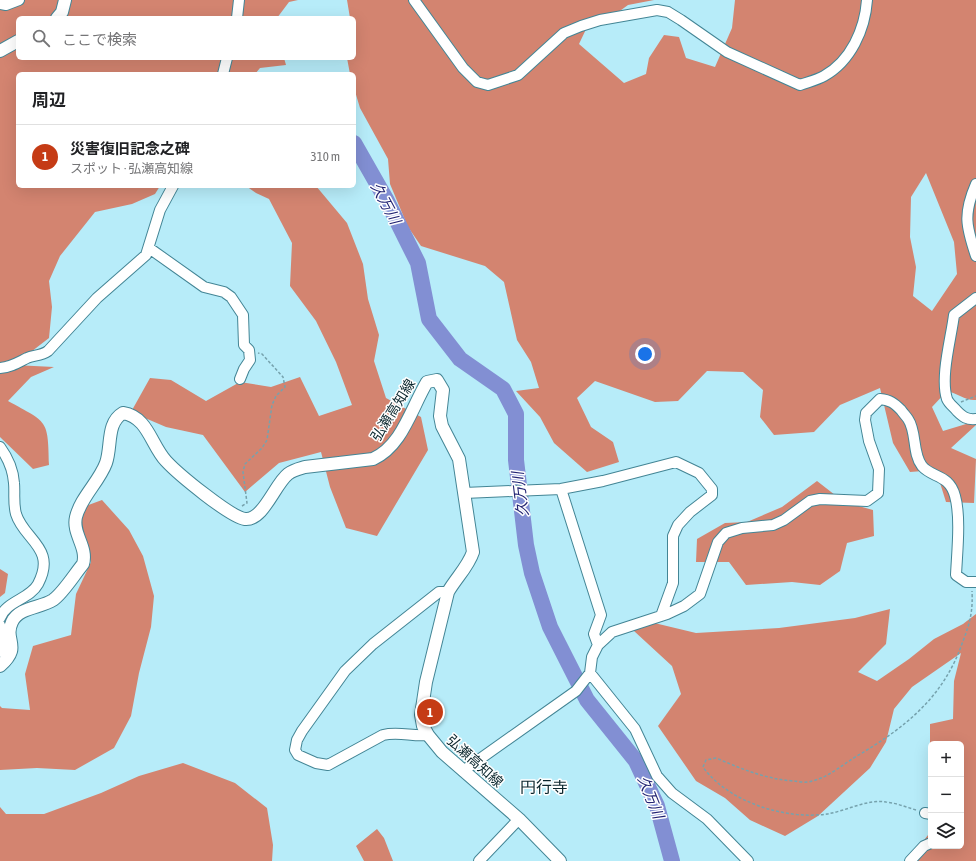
<!DOCTYPE html>
<html lang="ja">
<head>
<meta charset="utf-8">
<style>
	body { margin:0; font-family:"Asap Condensed","Noto Sans JP",sans-serif; background:#f6f6f6; color:#202124 }
	.controls { position:absolute; right:12px; bottom:12px; display:grid; overflow:hidden; border-radius:6px; box-shadow:0 4px 16px #0002 }
	.controls button { width:36px; height:36px; display:grid; place-items:center; padding:0; border:0; border-bottom:1px solid #e0e0e0; background:#fff; color:#202124; font:20px sans-serif }
	.you { position:absolute; left:645px; top:354px; width:14px; height:14px; margin:-10px; border:3px solid #fff; border-radius:50%; background:#1a73e8; box-shadow:0 0 0 6px #1a73e833 }
	.badge { display:grid; place-items:center; width:26px; height:26px; border-radius:50%; background:#c53b15; color:#fff; font-size:13px; font-weight:700 }
	.pin { position:absolute; translate:-50% -50%; border:2px solid #fff; box-shadow:0 1px 4px #0006 }
	.list { margin:0; padding:0; list-style:none }
	h2 { display:flex; justify-content:space-between; align-items:center; height:52px; margin:0; padding:0 16px; font-size:17px }
	h2 small { font-size:13px; font-weight:400; color:#757577 }
	.list li { display:grid; grid-template-columns:26px 1fr auto; gap:12px; align-items:center; box-sizing:border-box; height:64px; padding:0 16px; border-top:1px solid #e0e0e0 }
	.list b { display:block; font-size:15px; white-space:nowrap }
	.list p { margin:0; font-size:13px; white-space:nowrap; color:#757577 }
	.list em { font-size:13px; font-style:normal; color:#757577 }
	.icon { flex:none; width:22px; height:22px; fill:none; stroke:currentColor; stroke-width:2; stroke-linecap:round; stroke-linejoin:round }
	.map { position:relative; flex:none; width:976px; height:861px; overflow:hidden }
	.search { position:absolute; background:#fff; box-shadow:0 4px 16px #0002; left:16px; top:16px; width:340px; height:44px; display:flex; align-items:center; gap:10px; box-sizing:border-box; padding:0 14px; border-radius:6px; color:#757577; font-size:15px }
	.panel { position:absolute; background:#fff; box-shadow:0 4px 16px #0002; left:16px; top:72px; width:340px; height:116px; border-radius:6px }
	.map>svg:first-child { display:block }
</style>
</head>
<body>
<div class="map">
<svg width="976" height="861" viewBox="0 0 976 861">
	<rect width="100%" height="100%" fill="#b7ecf9"/>
	<path fill="#d38470" fill-rule="evenodd" d="M0 0H298L289 2 277 18H18V58H284L286 65 260 68 255 74H18V186H160L155 194 132 204 95 212 60 256 49 281 52 307 49 338 14 365 54 367 31 377 8 401C48 423 48 419 49 465L33 469 0 437Z
		M347 0H654L628 5 613 16 588 25 579 44 624 83 646 74 649 58 664 35 679 37 686 58 715 67 732 28 735 0H976V400C966 401 957 393 947 391L932 407 943 431 976 421V425L951 448 976 459 974 503 946 502 936 470 910 472 893 443 880 388 840 405 814 432 774 435 760 417 763 390 743 372 707 371 678 401 655 402 595 381 577 398 591 427 613 442 619 462 587 472 554 443 540 417 516 391 539 388 531 362 517 340 504 282 485 266 421 246 408 227 390 184 388 159 360 108 354 88V74H350L347 58H354V18H350ZM926 173 954 242 957 274 932 311 913 296 916 267 910 237 911 197Z
		M246 186H316L347 223 363 264 368 299 379 335 374 361 386 398 421 417 428 450 377 536 346 528 330 487 321 452 279 463 245 492 203 435 166 427 131 412 150 378 171 380 206 401 240 382 271 387 300 377 319 416 352 405 336 362 316 321 290 286 292 243 269 199 256 193Z
		M817 481 844 502 873 510 874 536 847 543 840 571 820 585 792 582 746 585 729 562H696L697 539 725 523 747 522 782 507Z
		M102 500 129 530 143 556 154 596 151 627 139 673 131 716 114 748 75 770 37 768 0 770V706L2 708 30 710 25 674 33 646 71 635 76 594 91 562 80 531 83 507Z
		M0 569 8 574 5 593 0 597Z
		M890 609 886 644 858 672 877 681 909 659 934 639 963 624 976 614V861H908L928 835 931 829V846H961V744H931V756L930 754V724L953 719 954 681 961 653 912 687 894 709 886 742 870 768 818 816 785 836 750 820 725 798 696 781 658 726 681 694 672 666 634 631 646 621 696 633 779 628 855 618Z
		M183 763 235 783 267 808 273 845 272 861H0V807L6 814H44L101 793 139 776Z
		M377 829 384 838 393 861H364L356 846Z"/>
	<g fill="none" stroke-linecap="round" stroke-linejoin="round">
		<path stroke="#828fd3" stroke-width="16" d="M354 143 387 201 418 263 429 319 460 359 503 389 516 414V460L526 545 532 573 550 627 587 700 636 761 657 806 672 861"/>
		<defs>
			<path id="minor" d="M414 0 463 68 477 82 488 85 518 75 564 33 581 26 600 20 657 10 668 12 681 20 727 52 800 85C808 82 817 80 824 76 851 61 865 29 867 0
				M0 4 6 5 19 0
				M237 18 239 0
				M223 74 227 58
				M976 184C963 214 966 226 976 256
				M149 248 204 287 224 292 231 297 243 315 244 345 249 350 250 360 244 369 240 379
				M976 298 954 315C951 339 940 377 947 399 949 404 954 407 957 411 963 417 967 420 976 419
				M0 368C11 367 17 363 27 358 34 355 41 356 48 351L97 298 146 255 160 210 173 186
				M0 447C8 458 13 469 14 483 15 493 13 503 16 514 24 540 57 548 38 584 30 599 6 601 0 618
				M561 489 601 615 594 634 598 645
				M464 493 561 489 603 481 676 462 699 473 712 489V495L690 512 678 525 673 536V583L661 616
				M0 625 6 661
				M590 673 635 729 657 776 672 793 707 819 748 861
				M428 735C413 737 399 731 383 735L328 765 316 763 298 755 295 750 297 740 302 731 345 671 373 644 439 592H448
				M463 771 576 691 590 673 592 657 598 645 612 632 667 614 684 606 700 594 718 542 726 533 742 528 773 525 784 520 810 501 820 499 867 501 878 493 879 469 869 441 865 420 866 413 880 399C890 400 894 403 901 410 903 413 906 416 908 419 917 432 912 453 922 466 932 478 949 474 955 496 961 517 957 553 956 575L966 582H976
				M925 813 931 814
				M479 861 519 819
				M910 861 924 846 931 843"/>
			<path id="major" d="M57 18 62 12 65 0
				M0 51 18 41
				M0 666C23 646 3 641 12 622 19 607 41 608 53 600 63 593 74 575 83 564 88 547 72 534 76 517 81 497 99 482 106 463 112 446 106 423 123 413 148 417 151 445 166 461 178 474 230 517 245 519 263 521 275 484 288 474 293 470 298 469 305 467L373 459C402 446 411 409 427 382L437 380 443 390 440 416 442 426 459 459 473 552C468 567 456 578 448 592L426 682 421 715 423 726 428 735 442 752 519 819 560 861"/>
		</defs>
		<use href="#minor" stroke="#438595" stroke-width="12"/>
		<use href="#major" stroke="#438595" stroke-width="14"/>
		<path stroke="#76a2ad" stroke-width="1.5" stroke-dasharray="3 2" stroke-linecap="butt" d="M961 402 976 396
			M242 506 247 503 243 472 245 464 262 448 267 440 272 405 276 396 285 387 283 377 262 354 258 353
			M916 810C906 807 896 803 886 802 867 799 846 811 827 814 785 820 728 802 703 767L706 760 716 758C742 769 765 779 794 781 799 782 807 783 812 781 829 777 842 765 857 756 906 727 944 697 963 641 970 623 973 611 972 591"/>
		<use href="#minor" stroke="#fff" stroke-width="10"/>
		<use href="#major" stroke="#fff" stroke-width="12"/>
	</g>
	<g text-anchor="middle" dominant-baseline="central" stroke-width="3" stroke-linejoin="round" paint-order="stroke">
		<g font-size="14" fill="#0a262d" stroke="#fff">
			<text transform="translate(393 410) rotate(-58)">弘瀬高知線</text>
			<text transform="translate(475 761) rotate(42)">弘瀬高知線</text>
		</g>
		<g font-size="15" font-style="italic" fill="#232473" stroke="#fff">
			<text transform="translate(386 203) rotate(62)">久万川</text>
			<text transform="translate(520 494) rotate(-97)">久万川</text>
			<text transform="translate(651 797) rotate(68)">久万川</text>
		</g>
		<g font-size="16" fill="#0a262d" stroke="#fff">
			<text x="544" y="787">円行寺</text>
		</g>
	</g>
</svg>
<div class="controls">
<button>+</button>
<button>−</button>
<button><svg class="icon" aria-label="layers" viewBox="0 0 24 24"><path d="M12 4l9 5-9 5-9-5zM3 14l9 5 9-5"/></svg></button>
</div>
<div class="you"></div>
<div class="pin badge" style="left:430px;top:712px">1</div>
<div class="search"><svg class="icon" aria-label="search" viewBox="0 0 24 24"><circle cx="10" cy="10" r="6"/><path d="M15 15l6 6"/></svg>ここで検索</div>
<section class="panel">
<h2>周辺<small></small></h2>
<ul class="list">
<li><span class="badge">1</span><div><b>災害復旧記念之碑</b><p>スポット · 弘瀬高知線</p></div><em>310 m</em></li>
</ul>
</section>
</div>
</body>
</html>
